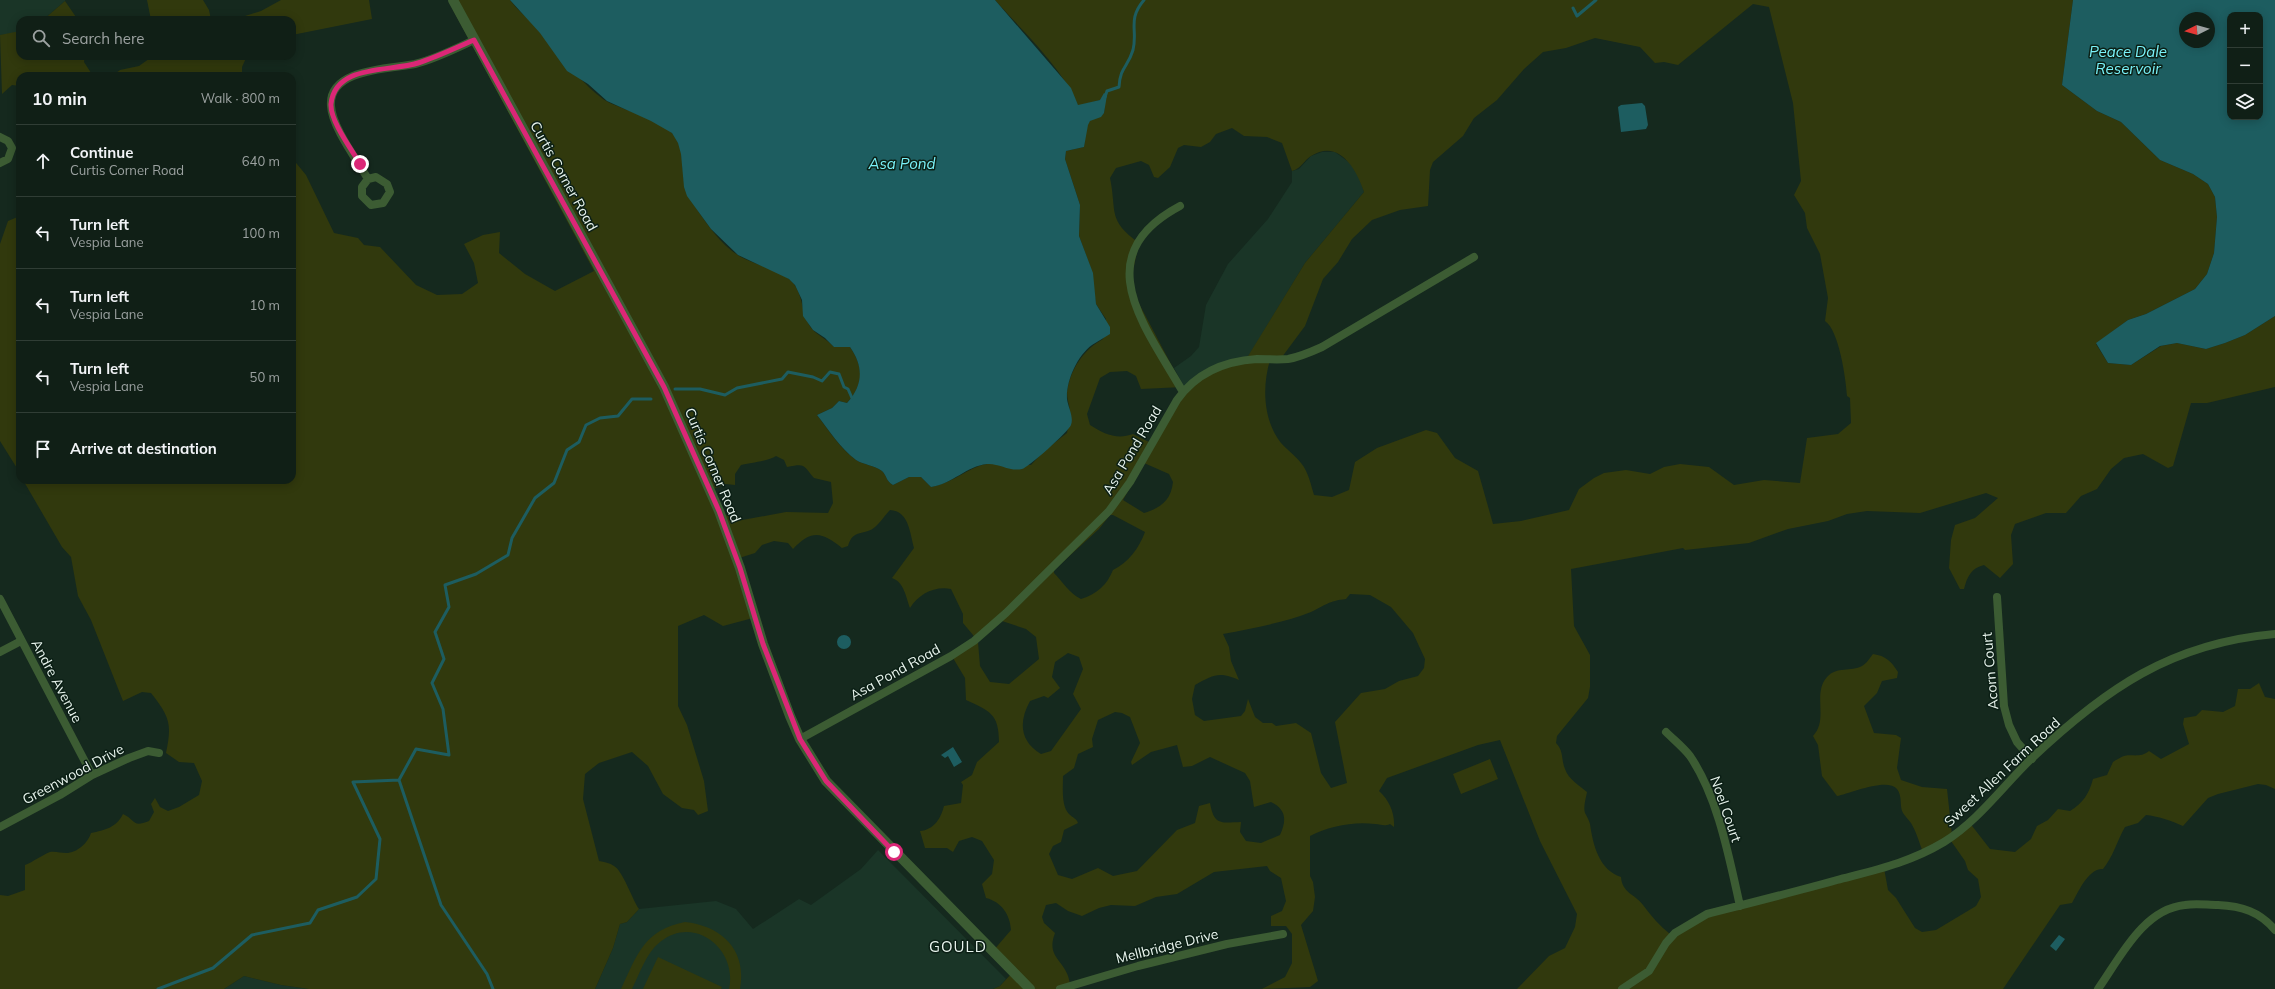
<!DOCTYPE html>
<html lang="en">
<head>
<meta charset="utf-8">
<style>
	body { margin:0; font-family:Mulish,sans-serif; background:#1e2c23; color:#f1f3f6 }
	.controls { position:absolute; right:12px; top:12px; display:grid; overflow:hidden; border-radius:8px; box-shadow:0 2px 10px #0003 }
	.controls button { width:36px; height:36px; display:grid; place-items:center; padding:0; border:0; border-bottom:1px solid #303d35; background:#101f16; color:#f1f3f6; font:20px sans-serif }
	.compass { position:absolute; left:2179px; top:12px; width:36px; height:36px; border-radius:50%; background:#101f16; box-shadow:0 2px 10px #0003; rotate:265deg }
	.stop { position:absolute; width:12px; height:12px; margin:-9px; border:3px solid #db2777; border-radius:50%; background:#fff }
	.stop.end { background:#db2777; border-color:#fff; box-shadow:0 1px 4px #0008 }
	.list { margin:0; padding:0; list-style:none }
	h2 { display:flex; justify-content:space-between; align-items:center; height:52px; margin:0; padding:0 16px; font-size:17px }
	h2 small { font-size:13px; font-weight:400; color:#9ca2a1 }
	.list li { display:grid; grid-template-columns:26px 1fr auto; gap:12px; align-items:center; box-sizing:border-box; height:72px; padding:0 16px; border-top:1px solid #303d35 }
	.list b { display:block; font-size:15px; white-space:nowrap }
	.list p { margin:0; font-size:13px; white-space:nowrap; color:#9ca2a1 }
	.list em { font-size:13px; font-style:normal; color:#9ca2a1 }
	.icon { flex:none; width:22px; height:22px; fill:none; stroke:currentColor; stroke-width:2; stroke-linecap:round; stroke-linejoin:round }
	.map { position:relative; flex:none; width:2275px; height:989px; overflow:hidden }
	.search { position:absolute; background:#101f16; box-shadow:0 2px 10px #0003; left:16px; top:16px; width:280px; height:44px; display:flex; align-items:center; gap:10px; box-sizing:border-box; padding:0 14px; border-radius:12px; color:#9ca2a1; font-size:15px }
	.panel { position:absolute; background:#101f16; box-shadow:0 2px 10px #0003; left:16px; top:72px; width:280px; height:412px; border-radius:12px }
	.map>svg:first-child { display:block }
</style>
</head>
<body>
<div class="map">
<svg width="2275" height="989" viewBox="0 0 2275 989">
	<rect width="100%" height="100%" fill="#15291e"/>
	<path fill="#1a3527" d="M0 0H65V1L43 20H20V33L0 35Z
		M1322 152H1335L1350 163 1358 173 1364 192 1305 263 1245 362 1186 390 1174 368 1191 356 1199 347 1206 305 1228 264 1268 219 1292 182V171L1299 169 1311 156Z
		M878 850 1006 979 1000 986 993 989H595L613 948 620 924 627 922 639 909 716 901 736 909 753 929 799 899 811 905 861 869Z
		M244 976 281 985 309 989H224Z"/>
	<path fill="#31390d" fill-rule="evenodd" d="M147 0H203L209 10 211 20H151Z
		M281 0H369L372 19 292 35V20H245V16L261 11Z
		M451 0H510C517 10 527 17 535 26 553 46 586 90 608 102 626 111 660 119 673 134 689 153 676 181 694 205 707 224 723 249 745 259 760 266 776 269 789 279 805 292 800 316 813 330 819 336 828 340 834 347H850C864 368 864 384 847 403L839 401 832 408 817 415C829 431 840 448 856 460 864 465 874 465 882 471 887 476 886 481 893 485L909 477H921L931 487C951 483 961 473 979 466 991 461 1017 465 1031 465L1044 451 1067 433C1068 426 1071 417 1070 411 1069 404 1067 399 1067 392 1070 370 1083 350 1103 339L1106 319 1096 304 1090 266 1079 236 1080 205 1065 159 1066 151 1084 147C1085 141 1085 125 1090 121 1094 117 1100 118 1104 113L1105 106 1100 100 1078 106C1066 72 1020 28 995 0H2073L2062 85 2097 111 2121 122 2160 160 2193 174 2208 184 2215 197 2217 217 2214 253 2207 274 2195 289 2146 314 2128 320 2096 344 2108 363 2131 365 2161 346 2177 343 2206 349 2225 343 2245 335 2275 316V387L2207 403H2191L2173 466 2168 468 2143 454 2124 458 2111 469 2097 489 2081 496 2066 513H2046L2015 524 2011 535 2013 564 2000 578 1984 565C1971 568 1967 577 1964 589H1960L1949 568 1951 540 1955 525 1975 518 1998 498 1986 493 1920 513 1867 511 1847 514 1828 521 1788 529 1749 543 1685 550 1683 548 1571 569 1574 626 1590 655V687L1588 698 1557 736 1556 743C1564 751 1561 760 1565 769 1568 779 1580 786 1587 792 1586 798 1583 807 1585 813 1587 817 1589 820 1590 824 1593 845 1599 870 1621 877 1622 893 1635 894 1643 905 1651 916 1660 926 1670 934L1690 921 1884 868 1888 890 1896 898 1915 928 1922 932 1936 930 1976 906 1981 897 1978 879 1968 870 1965 861 1951 841 1923 852C1919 842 1916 831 1911 823 1908 819 1905 816 1903 813 1899 806 1903 797 1897 789 1887 777 1849 794 1837 796L1822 776 1818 745 1813 736C1829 719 1812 694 1827 677 1837 666 1851 672 1862 666 1866 664 1870 658 1873 654 1886 656 1891 661 1898 672L1897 678 1882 681 1877 693 1864 706 1874 733 1896 735 1901 738 1897 768 1901 780 1922 787 1947 789 1952 835 1969 822 1990 849 2015 852 2031 839 2037 826 2048 820 2058 809 2070 811C2083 803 2089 794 2093 779L2107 775 2113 762C2116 760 2121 757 2124 756 2133 754 2141 758 2149 751L2161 759 2189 744 2183 724 2184 718 2196 716 2202 710 2223 712 2235 706 2238 689H2250L2259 683 2265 697 2275 699V789L2266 785 2258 784 2218 794 2208 798 2183 826C2172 821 2157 816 2146 815L2138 823 2125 827C2117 841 2113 857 2103 869 2088 868 2078 893 2072 903L2060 905 2003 989H1517L1549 956 1565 948 1575 927 1577 914 1540 841 1500 740 1478 745 1387 778 1379 791C1389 800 1395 813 1394 827L1390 824C1383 827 1382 824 1375 824 1355 821 1328 826 1310 836V876L1313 882 1315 897 1313 911 1301 925 1318 981 1310 987 1262 989 1285 977 1292 963V934L1286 926H1271V916L1282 911 1286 901 1281 878 1270 871 1267 866 1214 872 1177 894 1156 897 1135 906 1111 905 1099 908 1082 916 1068 911 1056 903 1046 905 1042 917 1044 923 1055 933C1045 959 1067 960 1070 984L1059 989H993L1000 986 1012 973 993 951 1011 930C1010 915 1002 902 986 898L982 884 992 874 994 860 982 841 972 837 959 841 953 852 947 848H925L920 831C934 830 941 818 944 806L961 803 963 785 961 782 972 775 977 762 999 742C999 714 990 711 966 700L965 678 953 658 978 641 963 623V614L951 589C934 586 919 594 910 608 906 597 904 582 892 578L914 548C910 533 909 511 890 510 885 515 880 523 875 527 865 536 853 528 848 546L842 548C822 532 812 529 793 549L788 543 774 541 762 545 755 553 736 559 753 618 723 626 704 615 678 626V706L687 725 704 781 708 811 698 815 694 810 682 808 663 794 648 766 632 752 599 763 585 774 583 799 599 861C604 862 610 863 614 866 623 871 632 899 639 909L627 922 620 924 613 948 595 989H309L281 985 244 976 224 989H0V895L8 896 25 890V865C33 862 42 855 50 852 55 851 61 853 66 853 77 853 88 843 91 833 105 830 116 828 123 814 136 820 132 828 149 821L154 812 151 804 155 798 160 807 168 811 179 807 199 795 202 781 194 763 179 762 166 753C172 724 170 717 151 693L142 692 123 701 91 620 78 596 71 557 62 547 23 480H292V158L306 175 334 233 358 238 364 245 380 247 416 285 437 295 462 294 478 283 474 263 464 244 483 235 500 232 499 253 525 274 555 291 594 271 453 10ZM1753 4 1769 7 1793 103 1801 181 1794 195 1805 213 1807 228 1820 254 1828 298 1825 321C1839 330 1846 379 1847 396L1850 398 1851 423 1838 434 1807 438 1800 483 1764 480 1734 485 1709 467 1680 464 1664 467 1650 474 1626 470 1604 473 1594 478 1579 489 1569 510 1521 521 1493 524 1478 471 1455 458 1437 433 1426 430 1377 448 1355 462 1349 490 1332 497 1314 495C1311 485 1308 471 1301 463 1296 456 1287 450 1281 443 1263 420 1262 387 1270 360L1282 357 1305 326 1323 279 1338 262 1352 239 1372 220 1400 210 1428 206 1430 170 1433 162 1463 136 1474 118 1497 100 1524 69 1543 52 1566 48 1595 38 1640 47 1655 63 1664 62 1678 65ZM1232 128 1244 136 1267 137 1282 143 1292 171C1302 168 1303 161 1311 156 1339 138 1357 170 1364 192L1305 263 1245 361 1206 374 1177 403 1153 444 1133 434C1117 440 1104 434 1090 425L1087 414 1100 378 1110 372 1127 371 1136 376 1141 389 1183 387 1135 296 1132 275 1139 243C1107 220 1117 212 1110 178L1116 168 1141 161 1149 165 1154 177 1158 178 1170 167 1178 148 1184 145 1201 147 1210 142 1216 134ZM776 456 784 460 787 467C806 463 803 465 814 478L831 482 833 503 828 513 786 512 737 521 719 511 711 490 726 484 735 485V474L741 465C750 463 769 461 776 456ZM1144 463 1169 474 1173 482C1171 501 1160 508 1144 513L1123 500ZM1110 515H1113L1145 532C1139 548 1129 562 1113 570 1107 585 1097 594 1081 599 1070 594 1062 581 1054 573V570L1099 529ZM1350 594 1370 595 1391 607 1413 633 1425 659 1424 668 1418 676 1399 681 1385 689 1361 693 1335 722 1347 783 1331 788 1321 773 1311 733 1296 723 1276 726 1272 723H1263L1255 717 1248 699 1245 711 1241 716 1204 721 1195 715 1192 699 1195 685C1213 675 1219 671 1239 680L1231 661 1229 647 1223 634C1253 628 1283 623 1311 612 1326 605 1328 601 1346 599ZM1002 621 1026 629 1036 637 1039 659 1009 684 990 682 980 666 978 642ZM1068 653 1079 657 1083 669 1073 694 1081 709 1051 751 1041 754C1019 741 1019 721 1030 701L1044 696 1048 698 1060 688 1052 677 1055 662ZM1115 712 1122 713 1130 717 1140 743 1131 762 1132 765 1151 752 1177 745 1183 767 1192 766 1210 757 1245 773 1250 781 1254 807 1271 802C1286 809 1287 820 1280 835L1261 843 1246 841 1240 832 1241 822C1220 823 1214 825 1210 803L1199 806 1195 823 1177 830 1137 871 1113 876 1098 868 1072 879 1058 875 1049 854 1053 846 1061 842 1064 830 1078 823C1076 818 1073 818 1069 814 1061 806 1063 787 1063 776L1074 768 1078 754 1093 747 1092 739 1098 720Z
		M65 1 78 20H43Z
		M15 32 20 33V56H85L84 62 93 76H20V86L12 85 2 94 0 35Z
		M153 56H247L242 67V76H112L120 70 139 66Z
		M20 216V473L0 441V244L8 221Z
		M1490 759 1498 779 1461 794 1453 774Z
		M685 922C722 926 747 950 740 989H729C738 949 694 914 660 942 646 953 640 973 632 989H621C637 955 644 930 685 922Z
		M658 957 722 987 721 989H643Z"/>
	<path fill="#1d5d60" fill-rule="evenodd" d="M510 0H995L1071 88 1078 105 1100 100 1104 93 1107 95 1104 113 1101 117 1090 121 1088 125 1084 147 1066 151 1065 159 1080 205 1079 236 1093 273 1096 304 1110 327V334C1104 338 1098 341 1092 345 1077 356 1066 381 1067 399 1068 407 1074 417 1071 425 1069 431 1028 468 1022 469 1010 472 999 463 987 464 967 466 952 484 931 487L921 477H909L893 485C886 481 887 476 882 471 874 465 864 465 856 460 840 448 829 430 817 415L832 408 839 401 847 403C863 385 864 367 850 347H834L825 338 813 330 803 316 802 300 795 285 789 279 738 255 711 229 687 196 684 187 681 154 678 143 672 133 651 121 607 101 588 84 567 71 540 33Z
		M2073 0H2275V316L2245 335 2225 343 2206 349 2177 343 2160 346 2131 365 2108 363 2096 343 2128 320 2146 314 2195 289 2207 274 2214 253 2217 217 2215 197 2208 184 2193 174 2160 160 2121 122 2097 111 2062 85ZM2230 15H2260V117H2230ZM2185 18H2209V42H2185Z
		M1642 103 1645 106 1648 125 1646 129 1621 132 1618 107 1621 105Z
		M837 642a7 7 0 1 1 14 0a7 7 0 1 1-14 0Z
		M953 747 962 762 954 767 948 756 945 758 941 755Z
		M2059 935 2065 939 2056 951 2050 946Z"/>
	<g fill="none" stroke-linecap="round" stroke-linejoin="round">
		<path stroke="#1d5d60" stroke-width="3" d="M1573 8 1577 16 1596 0
			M1105 97 1107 91 1119 87C1120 67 1128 67 1133 50 1138 30 1127 20 1144 0
			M675 389H700L725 395 737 388 782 379 788 372 813 377 822 381 830 372 839 374 844 387 848 389 852 398
			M158 989 213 968 252 935 310 923 318 910 357 897 376 879 380 839 353 782 399 780
			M493 989 487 974 441 905 399 780 416 749 449 755 443 709 432 683 444 659 435 632 449 607 445 585 476 574 508 555 512 538 535 498 554 483 567 450 579 442 586 425 600 418 618 416 632 399H651"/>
		<path stroke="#3c5c33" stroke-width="8" d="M0 137 8 141 12 148 8 159 0 163
			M368 179 376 177 387 184 390 192 383 203 371 205 362 196V187L368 179C357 160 332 127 331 106 328 68 391 69 415 64 435 59 455 49 474 40
			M1180 206C1086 256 1145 326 1183 392
			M1997 597 2004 706 2009 725 2017 742 2032 759
			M0 599 92 775
			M0 652 21 641
			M1666 732C1674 740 1683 747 1690 756 1718 797 1729 857 1740 906
			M800 739 951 656 974 641 1006 613 1109 511 1130 482 1177 400C1196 373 1225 361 1257 359 1267 359 1277 360 1288 359 1300 357 1311 352 1322 347L1474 257
			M0 827 60 795 92 775 129 758 148 751 159 753
			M1060 989 1138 966 1227 944 1283 934
			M1622 989 1649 971 1666 943 1675 933 1707 914C1750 903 1794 892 1837 880 1875 870 1909 863 1944 842 1978 821 2003 786 2031 759 2105 689 2171 643 2275 634
			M2098 989C2120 958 2143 909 2185 905 2196 903 2207 905 2218 905 2242 906 2260 912 2275 930"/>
		<path stroke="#3c5c33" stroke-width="10" d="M453 0 664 387 719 511 740 568 763 644 790 716 800 739 826 781 1030 989"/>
	</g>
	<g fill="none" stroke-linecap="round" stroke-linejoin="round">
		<path stroke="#db2777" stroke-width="5" d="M360 164C352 150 330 121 331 104 335 64 390 72 418 63 437 57 455 48 474 40L664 387 719 511 740 568 763 644 800 739 826 781 894 852"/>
	</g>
	<g text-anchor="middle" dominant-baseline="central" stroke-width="3" stroke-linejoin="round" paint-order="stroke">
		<g font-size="14" fill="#e8f4ed" stroke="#0b1f15">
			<text transform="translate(564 176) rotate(61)">Curtis Corner Road</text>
			<text transform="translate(1132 450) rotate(-59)">Asa Pond Road</text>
			<text transform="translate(713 465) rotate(67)">Curtis Corner Road</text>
			<text transform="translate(1990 671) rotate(-95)">Acorn Court</text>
			<text transform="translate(895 672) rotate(-29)">Asa Pond Road</text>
			<text transform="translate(57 681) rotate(62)">Andre Avenue</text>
			<text transform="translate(2002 772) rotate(-43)">Sweet Allen Farm Road</text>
			<text transform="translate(73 774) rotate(-28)">Greenwood Drive</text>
			<text transform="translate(1726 809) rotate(71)">Noel Court</text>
			<text transform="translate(1167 946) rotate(-14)">Mellbridge Drive</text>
		</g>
		<g font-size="15" font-style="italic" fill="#7af2f9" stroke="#0b1f15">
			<text x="2128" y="51">Peace Dale<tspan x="2128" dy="17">Reservoir</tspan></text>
			<text x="902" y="163">Asa Pond</text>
		</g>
		<g font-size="15" letter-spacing="1" fill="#e8f4ed" stroke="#0b1f15">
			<text x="958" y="946">GOULD</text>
		</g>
	</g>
</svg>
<div class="controls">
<button>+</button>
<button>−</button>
<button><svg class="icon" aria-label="layers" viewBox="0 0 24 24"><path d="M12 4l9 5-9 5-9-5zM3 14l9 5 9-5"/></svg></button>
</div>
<svg class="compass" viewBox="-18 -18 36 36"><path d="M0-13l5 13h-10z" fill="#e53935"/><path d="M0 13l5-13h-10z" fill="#9ca2a1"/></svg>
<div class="stop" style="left:894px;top:852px"></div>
<div class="stop end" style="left:360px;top:164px"></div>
<div class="search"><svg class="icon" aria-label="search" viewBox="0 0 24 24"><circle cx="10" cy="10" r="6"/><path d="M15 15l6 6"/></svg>Search here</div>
<section class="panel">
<h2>10 min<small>Walk · 800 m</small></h2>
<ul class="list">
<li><svg class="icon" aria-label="ahead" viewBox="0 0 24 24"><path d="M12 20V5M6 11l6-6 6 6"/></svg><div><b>Continue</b><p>Curtis Corner Road</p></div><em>640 m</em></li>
<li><svg class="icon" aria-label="left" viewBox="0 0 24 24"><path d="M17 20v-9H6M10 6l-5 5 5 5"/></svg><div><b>Turn left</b><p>Vespia Lane</p></div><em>100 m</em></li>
<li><svg class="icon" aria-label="left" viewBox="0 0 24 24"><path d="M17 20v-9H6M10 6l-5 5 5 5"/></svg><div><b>Turn left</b><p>Vespia Lane</p></div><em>10 m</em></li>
<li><svg class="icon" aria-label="left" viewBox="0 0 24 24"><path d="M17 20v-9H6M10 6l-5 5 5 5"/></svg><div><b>Turn left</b><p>Vespia Lane</p></div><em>50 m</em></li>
<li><svg class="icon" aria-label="arrive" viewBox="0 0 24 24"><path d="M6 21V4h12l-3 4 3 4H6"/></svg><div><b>Arrive at destination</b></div></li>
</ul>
</section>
</div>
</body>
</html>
